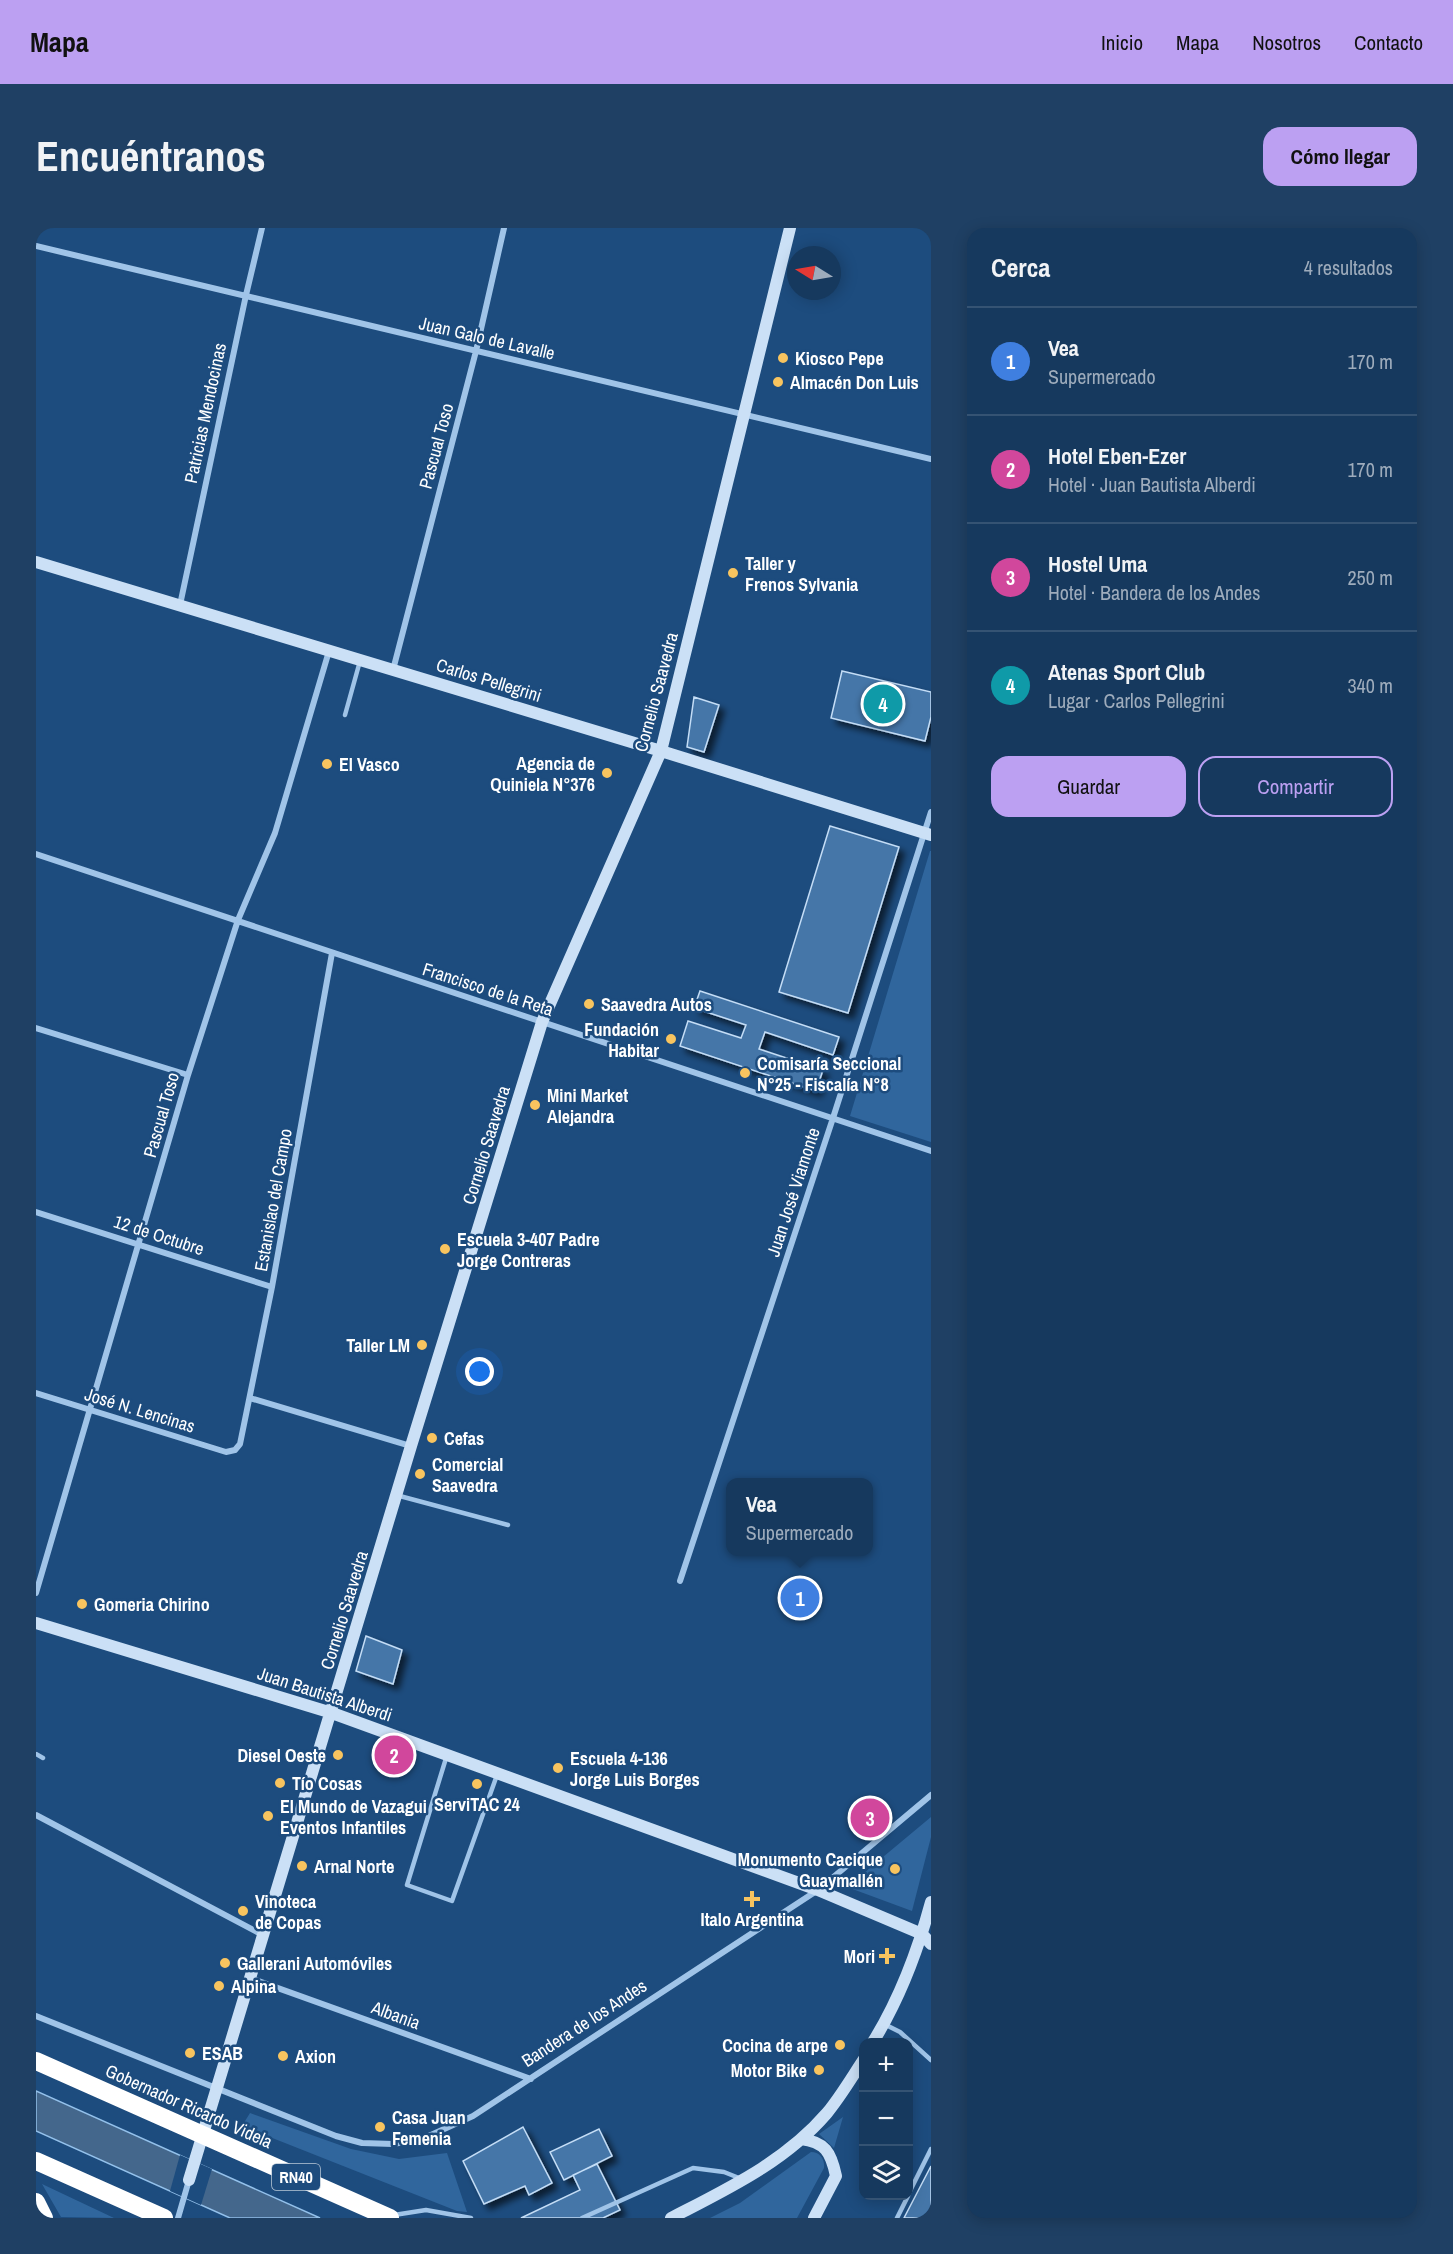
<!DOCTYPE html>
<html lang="es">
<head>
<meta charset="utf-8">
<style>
	body { margin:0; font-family:"Archivo Narrow",sans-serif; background:#1f4064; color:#f1f3f6 }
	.controls { position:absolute; right:18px; bottom:18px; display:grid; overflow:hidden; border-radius:12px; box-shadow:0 3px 15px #0003 }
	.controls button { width:54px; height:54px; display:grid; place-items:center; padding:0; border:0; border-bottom:2px solid #355373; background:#16395e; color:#f1f3f6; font:30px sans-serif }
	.compass { position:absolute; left:751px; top:18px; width:54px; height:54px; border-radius:50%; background:#16395e; box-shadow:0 3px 15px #0003; rotate:281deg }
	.you { position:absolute; left:444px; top:1144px; width:21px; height:21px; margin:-15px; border:4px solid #fff; border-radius:50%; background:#1a73e8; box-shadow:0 0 0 9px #1a73e833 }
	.badge { display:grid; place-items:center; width:39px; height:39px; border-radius:50%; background:#bca0f2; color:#fff; font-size:20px; font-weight:700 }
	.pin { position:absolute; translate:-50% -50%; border:3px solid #fff; box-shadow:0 2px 6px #0006 }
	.popup { position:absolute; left:690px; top:1250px; width:147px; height:78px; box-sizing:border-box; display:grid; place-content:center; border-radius:12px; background:#16395e; filter:drop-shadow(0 2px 4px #0005); font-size:20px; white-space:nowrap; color:#9eacbc }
	.popup b { font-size:22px; color:#f1f3f6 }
	.popup::after { content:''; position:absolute; left:50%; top:100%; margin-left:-12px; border:12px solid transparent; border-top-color:#16395e }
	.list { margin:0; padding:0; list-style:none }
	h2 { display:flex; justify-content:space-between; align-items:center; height:78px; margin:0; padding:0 24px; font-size:26px }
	h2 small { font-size:20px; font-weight:400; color:#9eacbc }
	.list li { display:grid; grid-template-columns:39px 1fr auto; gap:18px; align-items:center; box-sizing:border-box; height:108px; padding:0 24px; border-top:2px solid #355373 }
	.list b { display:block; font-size:22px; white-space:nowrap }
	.list p { margin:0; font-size:20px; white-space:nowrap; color:#9eacbc }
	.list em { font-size:20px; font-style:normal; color:#9eacbc }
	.actions { display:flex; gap:12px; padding:18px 24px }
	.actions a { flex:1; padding:14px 0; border:2px solid #bca0f2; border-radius:18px; text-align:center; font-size:21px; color:#bca0f2 }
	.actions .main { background:#bca0f2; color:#111 }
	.icon { flex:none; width:33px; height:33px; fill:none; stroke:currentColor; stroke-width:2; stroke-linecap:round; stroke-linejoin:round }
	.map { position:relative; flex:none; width:895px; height:1990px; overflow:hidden; border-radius:18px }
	header { display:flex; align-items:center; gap:36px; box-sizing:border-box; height:84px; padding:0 30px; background:#bca0f2; color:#111 }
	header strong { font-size:28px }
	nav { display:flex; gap:33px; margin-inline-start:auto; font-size:21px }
	.intro { display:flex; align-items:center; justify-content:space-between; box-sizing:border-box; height:144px; padding:0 36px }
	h1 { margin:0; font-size:42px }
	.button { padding:15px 27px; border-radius:18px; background:#bca0f2; color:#111; font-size:21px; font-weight:700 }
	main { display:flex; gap:36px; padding:0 36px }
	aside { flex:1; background:#16395e; border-radius:18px; box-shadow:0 3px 15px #0003 }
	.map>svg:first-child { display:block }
</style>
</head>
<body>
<header>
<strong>Mapa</strong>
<nav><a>Inicio</a><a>Mapa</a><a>Nosotros</a><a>Contacto</a></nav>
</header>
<div class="intro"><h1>Encuéntranos</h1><a class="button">Cómo llegar</a></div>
<main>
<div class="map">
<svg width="895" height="1990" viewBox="0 0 895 1990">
	<defs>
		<filter id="shadow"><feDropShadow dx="5.5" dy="5.5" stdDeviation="3" flood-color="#0009"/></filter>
	</defs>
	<rect width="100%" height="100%" fill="#1d4c7e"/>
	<path fill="#30669d" d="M894 623H895V914L814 888Z
		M895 1589V1609L876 1683 811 1659Z
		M214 1885 315 1921 363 1931 411 1925 431 1984 421 1983 206 1898Z
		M807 1889 798 1920 783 1906Z
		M775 1924C784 1924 789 1931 788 1940L761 1990H674L704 1975Z
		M6 1956 78 1990 25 1989Z"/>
	<path fill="#44678c" stroke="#93c0ea" stroke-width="1.5" d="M0 1863 284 1990H194L0 1903Z"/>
	<path fill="#1d4c7e" d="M144 1927 176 1941 165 1977 134 1963Z"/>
	<path fill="#4576a8" stroke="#c4ddf6" stroke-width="1.5" filter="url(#shadow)" d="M806 443 895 464V489L889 513 795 490Z
		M658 469 683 477 668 524 651 519Z
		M794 598 863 619 812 785 743 764Z
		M664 763 803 809 797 827 729 804 723 821 787 842 780 863 644 818 652 793 705 810 710 797 658 780Z
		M330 1408 366 1422 357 1456 320 1443Z
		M487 1899 516 1955 493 1967 489 1958 448 1976 427 1933Z
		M563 1901 576 1928 528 1952 514 1924Z
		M561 1936 584 1982 567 1990H485L544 1962 537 1947Z
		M895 1938V1990H868Z"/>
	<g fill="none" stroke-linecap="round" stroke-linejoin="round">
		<path stroke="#a0c4e8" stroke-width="4.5" d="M309 487 324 433
			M360 1267 472 1297
			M0 1526 7 1530
			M411 1527 371 1657 416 1673 461 1547
			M848 1796 864 1804 895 1832
			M872 1967 895 1921
			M358 1987 390 1982 435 1990
			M546 1990 657 1940 688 1944 703 1950
			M861 1990 872 1968"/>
		<path stroke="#a0c4e8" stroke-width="6" d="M0 18 895 231
			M144 377 210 67 226 0
			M357 442 440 123 468 0
			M0 626 895 923
			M0 800 152 847
			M0 984 236 1059
			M0 1165 190 1224 199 1222 204 1216 236 1059 296 725
			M214 1170 375 1218
			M644 1353 797 890 895 584
			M0 1365 152 847 202 692 239 605 293 423
			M0 1587 227 1707
			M214 1750 495 1851
			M0 1788 300 1908 326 1915 357 1916 386 1911 437 1888 782 1662 895 1567
			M142 1990 153 1952"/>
		<path stroke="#cbe0f6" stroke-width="12" d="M0 334 625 523 895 607
			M0 1395 296 1485 782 1662 886 1706 895 1716
			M837 1814C863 1772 882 1722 895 1674
			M765 1911C789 1914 795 1924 800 1948L778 1990
			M153 1952 375 1218 506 794 625 523 754 0
			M635 1990C691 1961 749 1934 791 1885 805 1868 816 1849 828 1831"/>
		<path stroke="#fff" stroke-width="18" d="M0 1833 354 1990
			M0 1933 128 1990
			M0 1974 8 1990"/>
	</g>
	<g fill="#f8c45f" stroke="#1d4c7e" stroke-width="2">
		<circle cx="747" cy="130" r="6"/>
		<circle cx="742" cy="154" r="6"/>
		<circle cx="697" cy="345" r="6"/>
		<circle cx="291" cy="536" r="6"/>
		<circle cx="571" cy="545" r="6"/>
		<circle cx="553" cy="776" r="6"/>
		<circle cx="635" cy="811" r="6"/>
		<circle cx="709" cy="845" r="6"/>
		<circle cx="499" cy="877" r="6"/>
		<circle cx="409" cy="1021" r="6"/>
		<circle cx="386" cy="1117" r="6"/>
		<circle cx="396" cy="1210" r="6"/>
		<circle cx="384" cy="1246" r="6"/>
		<circle cx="46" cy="1376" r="6"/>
		<circle cx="302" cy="1527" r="6"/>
		<circle cx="522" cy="1540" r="6"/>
		<circle cx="244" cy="1555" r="6"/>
		<circle cx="441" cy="1556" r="6"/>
		<circle cx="232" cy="1588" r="6"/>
		<circle cx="266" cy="1638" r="6"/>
		<circle cx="859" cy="1641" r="6"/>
		<path d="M713 1662h6v6h6v6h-6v6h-6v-6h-6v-6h6z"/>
		<circle cx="207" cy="1683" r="6"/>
		<path d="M848 1719h6v6h6v6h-6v6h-6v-6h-6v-6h6z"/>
		<circle cx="189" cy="1735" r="6"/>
		<circle cx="183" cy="1758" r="6"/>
		<circle cx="804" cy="1817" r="6"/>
		<circle cx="154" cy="1825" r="6"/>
		<circle cx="247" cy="1828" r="6"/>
		<circle cx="783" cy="1842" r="6"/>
		<circle cx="344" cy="1899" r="6"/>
	</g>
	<g text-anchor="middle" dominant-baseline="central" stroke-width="5" stroke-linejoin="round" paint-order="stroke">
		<rect fill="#1d4c7e" stroke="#bbc9d8" stroke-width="1.5" x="236" y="1936" width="48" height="26" rx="4.5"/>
		<g font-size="16" font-weight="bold" fill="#fff">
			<text x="260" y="1949">RN40</text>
		</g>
		<g font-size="18" fill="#fff" stroke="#1d4c7e">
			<text transform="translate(451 110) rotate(13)">Juan Galo de Lavalle</text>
			<text transform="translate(169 185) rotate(-78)">Patricias Mendocinas</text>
			<text transform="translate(400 218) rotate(-75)">Pascual Toso</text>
			<text transform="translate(453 452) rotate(17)">Carlos Pellegrini</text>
			<text transform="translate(620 464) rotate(-75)">Cornelio Saavedra</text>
			<text transform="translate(452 761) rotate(18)">Francisco de la Reta</text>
			<text transform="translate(125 887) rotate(-74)">Pascual Toso</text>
			<text transform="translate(450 917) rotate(-73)">Cornelio Saavedra</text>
			<text transform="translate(757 964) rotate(-72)">Juan José Viamonte</text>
			<text transform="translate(237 972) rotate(-80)">Estanislao del Campo</text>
			<text transform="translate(123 1007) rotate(18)">12 de Octubre</text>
			<text transform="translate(104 1182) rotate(17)">José N. Lencinas</text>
			<text transform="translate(308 1382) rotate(-73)">Cornelio Saavedra</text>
			<text transform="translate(289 1466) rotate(18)">Juan Bautista Alberdi</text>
			<text transform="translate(360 1787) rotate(20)">Albania</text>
			<text transform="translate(548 1795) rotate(-33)">Bandera de los Andes</text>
			<text transform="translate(153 1878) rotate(24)">Gobernador Ricardo Videla</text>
		</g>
		<g font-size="18" font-weight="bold" fill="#fff" stroke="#1d4c7e" text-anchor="start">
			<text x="759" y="130">Kiosco Pepe</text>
			<text x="754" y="154">Almacén Don Luis</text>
			<text x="709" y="335">Taller y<tspan x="709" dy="21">Frenos Sylvania</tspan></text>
			<text x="559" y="535" text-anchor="end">Agencia de<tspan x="559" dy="21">Quiniela N°376</tspan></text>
			<text x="303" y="536">El Vasco</text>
			<text x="565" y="776">Saavedra Autos</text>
			<text x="623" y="801" text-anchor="end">Fundación<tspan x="623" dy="21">Habitar</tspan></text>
			<text x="721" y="835">Comisaría Seccional<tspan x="721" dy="21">N°25 - Fiscalía N°8</tspan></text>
			<text x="511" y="867">Mini Market<tspan x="511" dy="21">Alejandra</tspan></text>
			<text x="421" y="1011">Escuela 3-407 Padre<tspan x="421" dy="21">Jorge Contreras</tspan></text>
			<text x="374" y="1117" text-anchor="end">Taller LM</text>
			<text x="408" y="1210">Cefas</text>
			<text x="396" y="1236">Comercial<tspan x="396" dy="21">Saavedra</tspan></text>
			<text x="58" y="1376">Gomeria Chirino</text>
			<text x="290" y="1527" text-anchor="end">Diesel Oeste</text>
			<text x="534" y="1530">Escuela 4-136<tspan x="534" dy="21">Jorge Luis Borges</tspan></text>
			<text x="256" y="1555">Tío Cosas</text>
			<text x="441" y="1576" text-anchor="middle">ServiTAC 24</text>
			<text x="244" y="1578">El Mundo de Vazagui<tspan x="244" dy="21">Eventos Infantiles</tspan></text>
			<text x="847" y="1631" text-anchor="end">Monumento Cacique<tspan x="847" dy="21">Guaymallén</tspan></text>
			<text x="278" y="1638">Arnal Norte</text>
			<text x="219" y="1673">Vinoteca<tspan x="219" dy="21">de Copas</tspan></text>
			<text x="716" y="1691" text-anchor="middle">Italo Argentina</text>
			<text x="839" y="1728" text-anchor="end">Mori</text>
			<text x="201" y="1735">Gallerani Automóviles</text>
			<text x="195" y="1758">Alpina</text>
			<text x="792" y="1817" text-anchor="end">Cocina de arpe</text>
			<text x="166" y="1825">ESAB</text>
			<text x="259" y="1828">Axion</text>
			<text x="771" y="1842" text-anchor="end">Motor Bike</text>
			<text x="356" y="1889">Casa Juan<tspan x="356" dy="21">Femenia</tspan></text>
		</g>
	</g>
</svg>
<div class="controls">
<button>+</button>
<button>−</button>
<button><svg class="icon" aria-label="layers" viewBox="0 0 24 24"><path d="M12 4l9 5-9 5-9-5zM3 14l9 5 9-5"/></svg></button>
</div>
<svg class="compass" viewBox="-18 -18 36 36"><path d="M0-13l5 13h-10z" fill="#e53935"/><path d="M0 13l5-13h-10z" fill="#9eacbc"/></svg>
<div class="you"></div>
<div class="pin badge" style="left:764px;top:1370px;background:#3f7fe0">1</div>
<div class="popup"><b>Vea</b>Supermercado</div>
<div class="pin badge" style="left:358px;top:1527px;background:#d1479c">2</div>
<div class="pin badge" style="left:834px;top:1590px;background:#d1479c">3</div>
<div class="pin badge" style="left:847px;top:476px;background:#0f9aa8">4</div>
</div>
<aside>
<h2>Cerca<small>4 resultados</small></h2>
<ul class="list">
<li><span class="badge" style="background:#3f7fe0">1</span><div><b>Vea</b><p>Supermercado</p></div><em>170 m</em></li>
<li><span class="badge" style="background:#d1479c">2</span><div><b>Hotel Eben-Ezer</b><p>Hotel · Juan Bautista Alberdi</p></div><em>170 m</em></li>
<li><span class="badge" style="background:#d1479c">3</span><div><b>Hostel Uma</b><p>Hotel · Bandera de los Andes</p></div><em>250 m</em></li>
<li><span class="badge" style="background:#0f9aa8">4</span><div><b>Atenas Sport Club</b><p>Lugar · Carlos Pellegrini</p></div><em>340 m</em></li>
</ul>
<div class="actions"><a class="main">Guardar</a><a>Compartir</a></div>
</aside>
</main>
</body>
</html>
